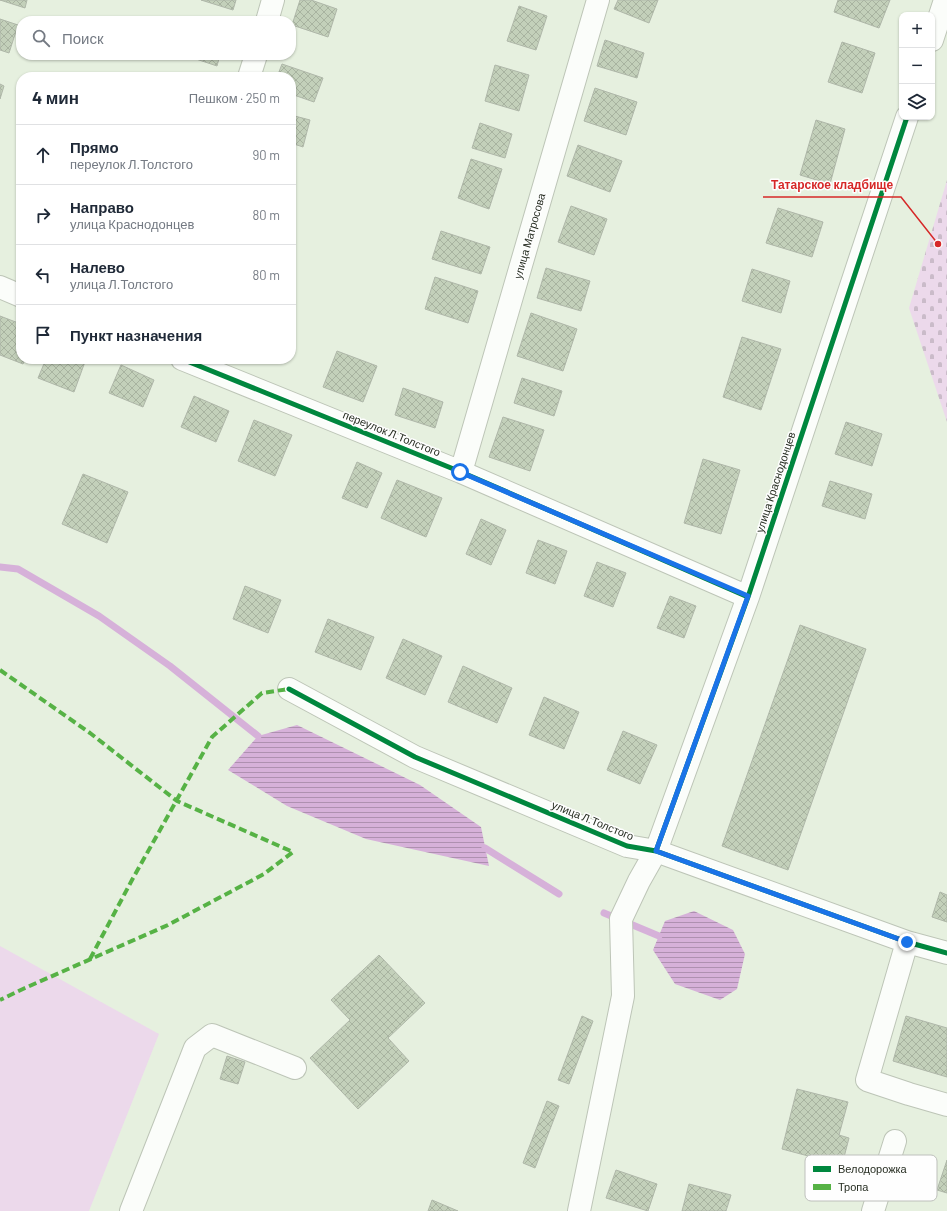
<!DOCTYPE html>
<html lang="ru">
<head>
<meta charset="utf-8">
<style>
	body { margin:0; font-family:Barlow,sans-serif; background:#f6f6f7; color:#1f2937 }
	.controls { position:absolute; right:12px; top:12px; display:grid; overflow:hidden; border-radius:8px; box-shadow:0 1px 3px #0004 }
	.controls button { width:36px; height:36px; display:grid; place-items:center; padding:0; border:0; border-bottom:1px solid #e0e1e3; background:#fff; color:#1f2937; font:20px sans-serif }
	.stop { position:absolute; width:12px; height:12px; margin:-9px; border:3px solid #1a73e8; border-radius:50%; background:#fff }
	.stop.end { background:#1a73e8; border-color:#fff; box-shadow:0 1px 4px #0008 }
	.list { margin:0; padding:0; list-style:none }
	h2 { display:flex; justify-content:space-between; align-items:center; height:52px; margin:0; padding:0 16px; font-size:17px }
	h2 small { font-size:13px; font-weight:400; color:#747a83 }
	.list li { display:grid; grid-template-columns:26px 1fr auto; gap:12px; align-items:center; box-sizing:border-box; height:60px; padding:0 16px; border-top:1px solid #e0e1e3 }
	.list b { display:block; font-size:15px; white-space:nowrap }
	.list p { margin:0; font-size:13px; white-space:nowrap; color:#747a83 }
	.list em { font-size:13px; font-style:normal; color:#747a83 }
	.icon { flex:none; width:22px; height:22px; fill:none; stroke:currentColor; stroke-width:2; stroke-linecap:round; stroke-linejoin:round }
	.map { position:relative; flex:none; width:947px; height:1211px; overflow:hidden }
	.search { position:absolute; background:#fff; box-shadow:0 1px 3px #0004; left:16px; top:16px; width:280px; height:44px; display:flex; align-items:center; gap:10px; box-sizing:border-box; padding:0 14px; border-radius:16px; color:#747a83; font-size:15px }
	.panel { position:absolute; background:#fff; box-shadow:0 1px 3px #0004; left:16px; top:72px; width:280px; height:292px; border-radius:16px }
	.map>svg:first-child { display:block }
</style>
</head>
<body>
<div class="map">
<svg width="947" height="1211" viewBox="0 0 947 1211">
	<defs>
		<pattern id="cemetery-stones" width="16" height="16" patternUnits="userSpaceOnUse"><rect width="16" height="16" fill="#ecd9eb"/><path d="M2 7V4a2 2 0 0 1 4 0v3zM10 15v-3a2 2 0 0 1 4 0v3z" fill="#cabbc9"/></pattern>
		<pattern id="water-rules" width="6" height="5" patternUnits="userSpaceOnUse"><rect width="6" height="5" fill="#d6b1d9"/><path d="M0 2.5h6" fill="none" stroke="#ae90b0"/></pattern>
		<pattern id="building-cross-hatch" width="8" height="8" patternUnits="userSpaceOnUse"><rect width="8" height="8" fill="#c3d0ba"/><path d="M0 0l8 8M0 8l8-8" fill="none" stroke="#a8b3a0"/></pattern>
	</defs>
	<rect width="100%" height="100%" fill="#e6f0df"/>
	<path fill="url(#cemetery-stones)" d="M947 180V422L909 308Z"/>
	<path fill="#ecd9eb" d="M0 946 159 1034 89 1211H0Z"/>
	<path fill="url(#water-rules)" d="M297 725 420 785 481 827 489 866 366 839 287 806 228 770 258 736Z
		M694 911 733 930 745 954 737 989 720 1000 675 984 653 950 665 921Z"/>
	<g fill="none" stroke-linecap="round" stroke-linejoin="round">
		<path stroke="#d6b1d9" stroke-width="7" d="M0 567 18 569 99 616 170 666 258 736
			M485 848 559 894
			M604 913 659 936"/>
	</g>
	<path fill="url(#building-cross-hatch)" stroke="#afb7a9" d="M0 0H27L25 8Z
		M201 0H236L233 10Z
		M300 0H311L337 9 328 37 292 25Z
		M618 0H658L649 23 614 9Z
		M838 0H890L879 28 834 12Z
		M519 6 547 16 536 50 507 41Z
		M0 19 18 25 9 53 0 50Z
		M605 40 644 53 637 78 597 66Z
		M842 42 875 53 862 93 828 82Z
		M184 55H220L217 66Z
		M282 64 323 78 314 102 291 94V77H277Z
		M495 65 529 75 519 111 485 101Z
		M0 84 4 86 0 99Z
		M595 88 637 102 626 135 584 121Z
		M291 115 310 120 303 147 291 143Z
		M816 120 845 129 830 184 800 175Z
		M480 123 512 134 505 158 472 148Z
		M578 145 622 161 610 192 567 176Z
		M471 159 502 169 489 209 458 198Z
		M571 206 607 219 594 255 558 242Z
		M778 208 823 222 812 257 766 243Z
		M441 231 490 247 481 274 432 259Z
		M546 268 590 281 581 311 537 298Z
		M752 269 790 281 781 313 742 301Z
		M435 277 478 291 468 323 425 309Z
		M531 313 577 329 563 371 517 356Z
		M0 316 21 324V359H25L23 364 0 355Z
		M742 337 781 349 761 410 723 397Z
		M337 351 377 366 363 402 323 387Z
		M46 359H86L74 392 38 378Z
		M121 365 154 380 143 407 109 393Z
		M522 378 562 391 554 416 514 403Z
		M403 388 443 402 435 428 395 415Z
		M194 396 229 411 216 442 181 427Z
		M503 417 544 430 530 471 489 457Z
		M254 420 292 435 275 476 238 461Z
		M846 422 882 434 872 466 835 454Z
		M703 459 740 470 721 534 684 523Z
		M357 462 382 473 367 508 342 498Z
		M83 474 128 492 107 543 62 524Z
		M397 480 442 498 426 537 381 518Z
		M830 481 872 494 865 519 822 506Z
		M481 519 506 530 491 565 466 554Z
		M538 540 567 551 555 584 526 573Z
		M597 562 626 573 613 607 584 596Z
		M245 586 281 600 268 633 233 619Z
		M670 596 696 606 684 638 657 628Z
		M328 619 374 637 361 670 315 652Z
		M800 625 866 649 788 870 722 846Z
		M403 639 442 656 425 695 386 678Z
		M463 666 512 688 497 723 448 702Z
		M544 697 579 712 564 749 529 735Z
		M623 731 657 745 640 784 607 770Z
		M940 892 947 895V922L932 917Z
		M379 955 425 1003 388 1038 409 1061 358 1109 310 1058 350 1020 331 1000Z
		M582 1016 593 1021 569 1084 558 1080Z
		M906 1016 947 1028V1077L893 1061Z
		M227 1056 245 1062 238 1084 220 1079Z
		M797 1089 848 1102 839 1135 849 1138 842 1165 782 1149Z
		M547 1101 559 1106 535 1168 523 1163Z
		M947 1160V1193L937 1190Z
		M616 1170 657 1184 648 1211 606 1198Z
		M689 1184 731 1195 726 1211H682Z
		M432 1200 458 1211H428Z"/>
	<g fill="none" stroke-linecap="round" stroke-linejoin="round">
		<defs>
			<path id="minor" d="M267 21 273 0
				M932 40 945 0
				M249 77 256 55
				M0 287 21 296
				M182 359 461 472 748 597
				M461 472 598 0
				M289 689 415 757 627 846 656 851 907 942 947 953
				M907 942 867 1080 909 1094 947 1105
				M131 1211 195 1048 212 1035 295 1068
				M579 1211 623 996 621 919 639 881 656 851 748 597 907 117
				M873 1211 895 1141"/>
		</defs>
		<use href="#minor" stroke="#bdc5b7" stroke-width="24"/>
		<use href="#minor" stroke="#fbfdfa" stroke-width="22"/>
		<path stroke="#56b245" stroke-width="4" stroke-dasharray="8 4" stroke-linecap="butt" d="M0 670 90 733 177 801 293 852 264 874 168 925 25 988 0 1000
			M90 959 132 880 212 737 262 693 289 689"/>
		<defs>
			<path id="cycleway" d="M182 359 461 472 748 597
				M289 689 415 757 627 846 656 851 907 942 947 953
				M656 851 748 597 907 117"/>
		</defs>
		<use href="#cycleway" stroke="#fefefe" stroke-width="8"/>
		<use href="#cycleway" stroke="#00873e" stroke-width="5"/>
	</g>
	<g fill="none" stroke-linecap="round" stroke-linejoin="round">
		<path stroke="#1a73e8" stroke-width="5" d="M460 472 748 596 656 851 907 942"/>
	</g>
	<g text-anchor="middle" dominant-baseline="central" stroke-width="3" stroke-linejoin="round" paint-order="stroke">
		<g font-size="11" fill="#272e22" stroke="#fefefe">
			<text transform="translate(529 236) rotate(-74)">улица Матросова</text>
			<text transform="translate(392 433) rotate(22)">переулок Л.Толстого</text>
			<text transform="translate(775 482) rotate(-72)">улица Краснодонцев</text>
			<text transform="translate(593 820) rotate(22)">улица Л.Толстого</text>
		</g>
	</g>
	<rect x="805" y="1155" width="132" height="46" rx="6" fill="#fefefe" stroke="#bec0bc" stroke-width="1"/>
	<rect x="813" y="1166" width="18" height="6" fill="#00873e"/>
	<rect x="813" y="1184" width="18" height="6" fill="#56b245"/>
	<g font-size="11" fill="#272e22">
		<text x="838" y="1173">Велодорожка</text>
		<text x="838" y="1191">Тропа</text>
	</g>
	<path fill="none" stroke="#d62828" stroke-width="1.5" d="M938 244L901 197H763"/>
	<circle fill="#d62828" stroke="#fefefe" stroke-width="1.5" cx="938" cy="244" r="4"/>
	<g font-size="12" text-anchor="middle" font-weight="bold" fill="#d62828" stroke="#fefefe" stroke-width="3" stroke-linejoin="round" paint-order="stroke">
		<text x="832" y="189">Татарское кладбище</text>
	</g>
</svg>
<div class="controls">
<button>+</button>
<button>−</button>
<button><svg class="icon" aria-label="layers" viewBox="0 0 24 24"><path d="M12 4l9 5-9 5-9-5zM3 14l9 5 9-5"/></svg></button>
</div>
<div class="stop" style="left:460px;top:472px"></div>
<div class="stop end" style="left:907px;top:942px"></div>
<div class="search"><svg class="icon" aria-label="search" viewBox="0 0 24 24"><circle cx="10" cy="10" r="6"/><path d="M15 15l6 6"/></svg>Поиск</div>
<section class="panel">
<h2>4 мин<small>Пешком · 250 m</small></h2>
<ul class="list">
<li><svg class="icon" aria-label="ahead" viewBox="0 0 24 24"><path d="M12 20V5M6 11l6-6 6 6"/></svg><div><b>Прямо</b><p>переулок Л.Толстого</p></div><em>90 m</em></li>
<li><svg class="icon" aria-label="right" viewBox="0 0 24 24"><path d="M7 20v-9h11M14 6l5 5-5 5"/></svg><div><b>Направо</b><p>улица Краснодонцев</p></div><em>80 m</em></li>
<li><svg class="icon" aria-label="left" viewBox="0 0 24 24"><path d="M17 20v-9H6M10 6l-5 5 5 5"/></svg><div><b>Налево</b><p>улица Л.Толстого</p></div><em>80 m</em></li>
<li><svg class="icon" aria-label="arrive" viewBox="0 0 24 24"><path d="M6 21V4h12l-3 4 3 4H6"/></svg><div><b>Пункт назначения</b></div></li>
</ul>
</section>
</div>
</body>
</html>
